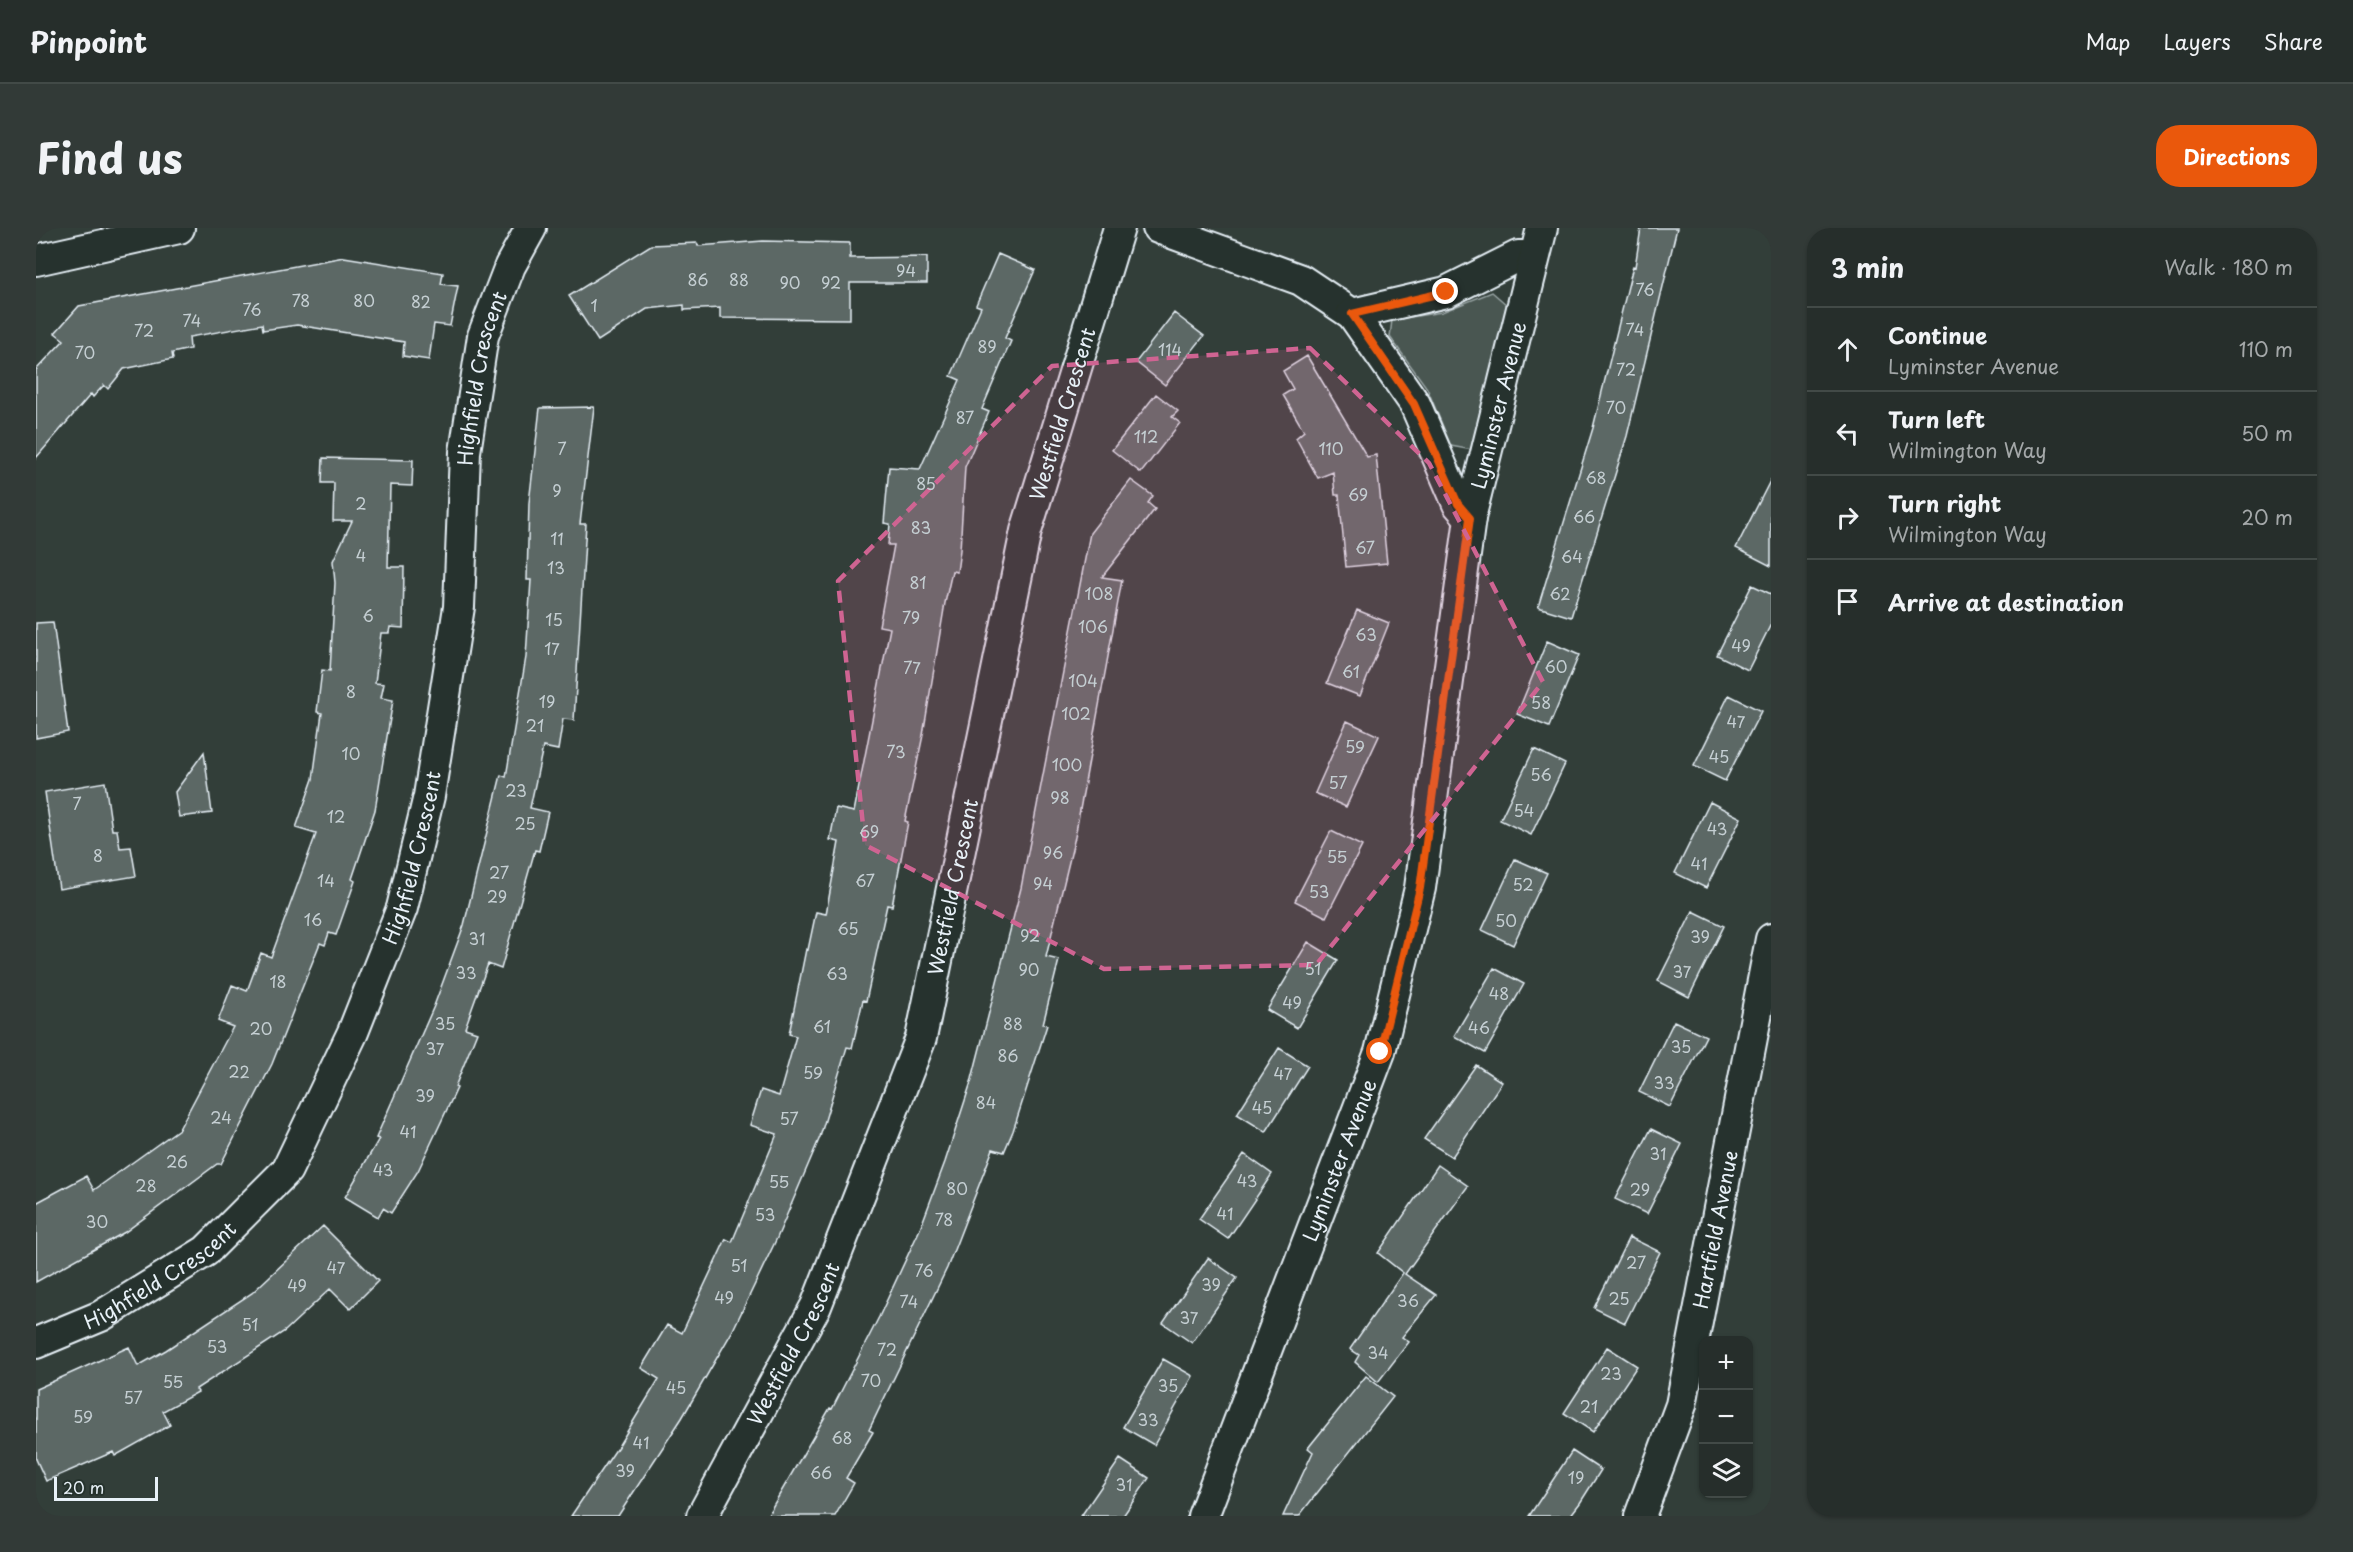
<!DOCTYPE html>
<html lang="en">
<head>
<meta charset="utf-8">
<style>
	body { margin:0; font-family:"Playpen Sans",sans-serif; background:#323a37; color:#f1f3f6 }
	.controls { position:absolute; right:18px; bottom:18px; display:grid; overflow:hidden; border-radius:12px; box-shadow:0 2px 4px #0004 }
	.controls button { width:54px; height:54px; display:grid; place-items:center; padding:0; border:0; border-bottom:2px solid #424a47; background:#262e2b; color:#f1f3f6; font:30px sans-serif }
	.scale { position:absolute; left:18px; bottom:15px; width:104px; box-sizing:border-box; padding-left:6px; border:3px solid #e8f1f8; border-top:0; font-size:16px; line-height:21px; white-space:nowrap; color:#e8f1f8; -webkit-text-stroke:4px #26332d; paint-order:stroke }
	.stop { position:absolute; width:18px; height:18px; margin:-14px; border:4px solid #ea580c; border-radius:50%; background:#fff }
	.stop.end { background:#ea580c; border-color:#fff; box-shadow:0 2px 6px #0008 }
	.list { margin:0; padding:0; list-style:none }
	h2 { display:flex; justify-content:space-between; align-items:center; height:78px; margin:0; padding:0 24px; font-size:26px }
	h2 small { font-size:20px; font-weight:400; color:#a4a8a9 }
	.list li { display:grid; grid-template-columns:39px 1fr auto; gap:18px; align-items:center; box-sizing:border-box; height:84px; padding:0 24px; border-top:2px solid #424a47 }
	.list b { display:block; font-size:22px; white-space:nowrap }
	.list p { margin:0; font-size:20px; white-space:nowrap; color:#a4a8a9 }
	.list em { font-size:20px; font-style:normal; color:#a4a8a9 }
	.icon { flex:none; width:33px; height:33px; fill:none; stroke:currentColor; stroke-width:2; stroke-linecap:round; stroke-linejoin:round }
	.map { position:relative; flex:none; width:1735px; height:1288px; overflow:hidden; border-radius:24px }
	header { display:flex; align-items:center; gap:36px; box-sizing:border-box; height:84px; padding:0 30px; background:#262e2b; border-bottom:2px solid #424a47 }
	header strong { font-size:28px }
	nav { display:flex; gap:33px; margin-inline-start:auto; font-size:21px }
	.intro { display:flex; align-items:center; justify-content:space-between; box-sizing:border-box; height:144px; padding:0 36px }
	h1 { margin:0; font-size:42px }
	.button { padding:15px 27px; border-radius:24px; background:#ea580c; color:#fff; font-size:21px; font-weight:700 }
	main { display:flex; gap:36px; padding:0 36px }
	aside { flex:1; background:#262e2b; border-radius:24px; box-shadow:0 2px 4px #0004 }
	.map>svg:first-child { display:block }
</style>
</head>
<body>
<header>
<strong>Pinpoint</strong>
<nav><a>Map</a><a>Layers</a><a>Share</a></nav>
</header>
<div class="intro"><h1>Find us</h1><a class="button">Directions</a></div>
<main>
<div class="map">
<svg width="1735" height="1288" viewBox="0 0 1735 1288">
	<rect width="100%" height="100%" fill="#323e39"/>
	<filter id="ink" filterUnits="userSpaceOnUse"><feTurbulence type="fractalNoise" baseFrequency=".0167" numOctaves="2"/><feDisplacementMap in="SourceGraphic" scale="12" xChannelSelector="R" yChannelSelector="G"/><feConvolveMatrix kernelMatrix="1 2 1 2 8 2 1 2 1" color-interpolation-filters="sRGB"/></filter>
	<g filter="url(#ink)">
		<path fill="#495651" stroke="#98a4a4" stroke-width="1.5" d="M1456 64 1471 77 1436 222 1415 218 1391 160 1354 109 1356 92 1406 84Z"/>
		<path fill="#5c6865" stroke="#e8f1f8" stroke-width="1.5" d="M1605 0H1641L1591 208 1535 389 1502 379 1557 200 1597 38 1599 39Z
			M727 13 814 15V30L891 29V55H814V91L684 90V80L648 82V77L611 81 562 113 533 68 615 17 661 15 662 18Z
			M962 26 999 42 969 110 975 113 946 181 953 184 929 239 924 322 921 344 916 343 909 375 887 507 869 593 872 594 856 678 851 677 830 773 827 772 816 820 811 819 784 909 741 1010 696 1104 646 1190 582 1288H535L583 1217 623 1151 605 1140 631 1097 646 1105 690 1011 696 1014 741 906 714 897 725 862 743 868 760 808 753 806 770 721 772 722 780 684 790 686 803 614 794 612 800 580 818 584 854 400 843 398 858 317H852L854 296 848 295 853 239 884 241 924 152 915 148 945 79 940 77Z
			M308 29 407 45 405 56 422 58 414 98 398 96 393 132 367 128 368 114 261 97 227 102 226 96 153 109 154 121 136 125 137 131 88 141 72 161 68 157 57 169 55 166 0 230V142L28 112 19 105 43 78Z
			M1138 85 1168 108 1129 157 1100 134Z
			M1271 128 1331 229 1340 227 1351 335 1310 339 1303 267H1299L1297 244 1282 250 1260 210 1268 203 1247 167 1257 161 1247 143Z
			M1120 166 1142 183 1136 189 1144 195 1105 245 1076 222Z
			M558 179 544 296H550L538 492 527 491 522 522 507 519 494 580 512 584 503 623 499 622 465 741 452 736 429 800 441 804 419 859 421 860 382 943 355 985 347 980 342 989 309 969 343 911 340 910 398 778 428 697 465 547 470 549 490 429 495 352H491L493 275 504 180Z
			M287 230 377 232 376 258 354 257 352 339H368L367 400 354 399 353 405H345L339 455 348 456 345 470 357 472 339 582 316 651 319 653 300 707 293 705 289 717 284 715 236 836 185 936H181L89 1004 0 1054V975L50 948 58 962 143 901 197 799 182 793 196 757 211 763 225 725 235 729 280 606 260 600 277 551 286 485 281 484 286 442 294 443 299 355 297 333 316 293H297L298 255H286Z
			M1735 251V338L1700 320Z
			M1095 252 1117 268 1112 275 1119 281 1066 349 1086 352 1039 609 1010 729 1023 732 1007 796 1011 797 977 903 968 924 957 921 911 1040 833 1202 837 1204 810 1250 818 1255 799 1288H731L794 1180 796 1181 843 1089 884 1001 909 934 936 851 985 660 1054 305Z
			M1716 357 1735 366V396L1712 442 1681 427Z
			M1321 382 1353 395 1324 468 1291 455Z
			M17 394 32 504 0 510V395Z
			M1511 413 1543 427 1513 499 1481 486Z
			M1693 467 1725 483 1689 553 1658 538Z
			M1311 493 1343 508 1310 579 1279 565Z
			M1498 521 1529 536 1495 607 1464 592Z
			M168 524 176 585 143 589 139 564Z
			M69 554 76 602H81L84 620 95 619 100 648 23 661 9 564Z
			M1674 574 1705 590 1670 660 1639 645Z
			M1295 603 1326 618 1290 689 1259 673Z
			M1479 631 1511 645 1477 717 1446 702Z
			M1657 683 1688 698 1653 769 1622 753Z
			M1272 714 1302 732 1261 800 1231 782Z
			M1458 740 1488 756 1449 825 1418 808Z
			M1638 793 1670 808 1634 879 1603 864Z
			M1243 820 1272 838 1230 904 1201 886Z
			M1440 837 1466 854 1416 929 1388 911Z
			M1615 901 1646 916 1611 986 1579 971Z
			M1208 926 1236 946 1192 1011 1163 991Z
			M1402 937 1432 958 1369 1046 1400 1067 1366 1109 1373 1114 1342 1154 1319 1134 1323 1127 1314 1121 1367 1045 1342 1025Z
			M287 998 342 1053 314 1081 294 1061 249 1103 160 1161 162 1164 127 1183 134 1197 79 1228 77 1224 10 1253 0 1231V1161L93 1119 102 1138 130 1122 216 1065Z
			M1593 1009 1624 1024 1589 1095 1558 1080Z
			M1172 1030 1201 1050 1156 1115 1127 1095Z
			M1571 1119 1601 1138 1557 1204 1528 1185Z
			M1127 1131 1157 1148 1118 1217 1087 1199Z
			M1330 1148 1357 1169 1263 1288H1247L1277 1224 1272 1220Z
			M1536 1223 1565 1242 1544 1275 1534 1288H1493Z
			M1084 1231 1113 1250 1087 1288H1045Z"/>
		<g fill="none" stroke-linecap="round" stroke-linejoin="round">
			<defs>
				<g id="street">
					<path d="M1122 0 1265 52 1316 86 1379 176 1422 276 1434 290"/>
					<path d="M0 32 143 0"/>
					<path d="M1316 86 1410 64 1482 28H1498"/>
					<path id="s1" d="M0 1115 65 1088 170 1023 251 942 317 804 366 680 393 568 423 379 429 224 447 108 474 38 495 0"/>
					<path id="s2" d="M666 1288 780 1078 885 810 990 303 1083 0"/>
					<path id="s3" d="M1167 1288 1344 824 1384 660 1434 290 1506 0"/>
					<path id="s4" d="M1604 1288 1645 1177 1735 711"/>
				</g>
			</defs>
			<use href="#street" stroke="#e8f1f8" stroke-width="34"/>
			<use href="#street" stroke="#26332d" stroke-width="30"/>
		</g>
	</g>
	<g fill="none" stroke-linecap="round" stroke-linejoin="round" filter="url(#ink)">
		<path stroke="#ea580c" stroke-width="8" d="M1344 824 1384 660 1434 290 1422 276 1378 176 1316 86 1410 64"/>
	</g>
	<path fill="#cf6492" fill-opacity="0.2" stroke="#cf6492" stroke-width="4.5" stroke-dasharray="12 8" stroke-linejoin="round" d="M1274 120 1393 235 1507 454 1280 737 1068 741 829 617 802 353 1016 138Z"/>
	<g text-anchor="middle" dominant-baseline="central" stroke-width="5" stroke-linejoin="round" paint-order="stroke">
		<g font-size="16" fill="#c5cfd3">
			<text x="870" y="42">94</text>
			<text x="662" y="51">86</text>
			<text x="703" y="51">88</text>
			<text x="754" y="54">90</text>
			<text x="795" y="54">92</text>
			<text x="1609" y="61">76</text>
			<text x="265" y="72">78</text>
			<text x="328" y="72">80</text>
			<text x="385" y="73">82</text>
			<text x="558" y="77">1</text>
			<text x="216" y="81">76</text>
			<text x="156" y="92">74</text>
			<text x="1599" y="101">74</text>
			<text x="108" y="102">72</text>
			<text x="951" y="118">89</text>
			<text x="1134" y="121">114</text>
			<text x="49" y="124">70</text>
			<text x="1590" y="141">72</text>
			<text x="1580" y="179">70</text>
			<text x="929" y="189">87</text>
			<text x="1110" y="208">112</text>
			<text x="526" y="220">7</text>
			<text x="1295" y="220">110</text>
			<text x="1560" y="249">68</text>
			<text x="890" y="255">85</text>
			<text x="521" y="262">9</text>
			<text x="1322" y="266">69</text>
			<text x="325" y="275">2</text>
			<text x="1548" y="288">66</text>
			<text x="885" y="299">83</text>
			<text x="521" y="310">11</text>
			<text x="1329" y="319">67</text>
			<text x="325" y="327">4</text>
			<text x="1536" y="328">64</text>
			<text x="520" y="339">13</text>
			<text x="882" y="354">81</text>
			<text x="1063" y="365">108</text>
			<text x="1524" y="365">62</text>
			<text x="332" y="387">6</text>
			<text x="875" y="389">79</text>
			<text x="518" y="391">15</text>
			<text x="1057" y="398">106</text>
			<text x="1330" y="406">63</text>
			<text x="1705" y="417">49</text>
			<text x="516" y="420">17</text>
			<text x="1520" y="438">60</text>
			<text x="876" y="439">77</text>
			<text x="1315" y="443">61</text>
			<text x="1047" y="452">104</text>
			<text x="315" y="463">8</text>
			<text x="511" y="473">19</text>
			<text x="1505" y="474">58</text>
			<text x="1040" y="485">102</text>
			<text x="1700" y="493">47</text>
			<text x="499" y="497">21</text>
			<text x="1319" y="518">59</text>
			<text x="860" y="523">73</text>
			<text x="315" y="525">10</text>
			<text x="1683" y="528">45</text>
			<text x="1031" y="536">100</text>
			<text x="1505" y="546">56</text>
			<text x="1302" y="554">57</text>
			<text x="480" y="562">23</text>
			<text x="1024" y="569">98</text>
			<text x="41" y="575">7</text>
			<text x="1488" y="582">54</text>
			<text x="300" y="588">12</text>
			<text x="489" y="595">25</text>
			<text x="1681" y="600">43</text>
			<text x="833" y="603">69</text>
			<text x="1017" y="624">96</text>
			<text x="62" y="627">8</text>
			<text x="1301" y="628">55</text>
			<text x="1663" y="635">41</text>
			<text x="463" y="644">27</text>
			<text x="290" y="652">14</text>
			<text x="829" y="652">67</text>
			<text x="1007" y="655">94</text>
			<text x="1487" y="656">52</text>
			<text x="1283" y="663">53</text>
			<text x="461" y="668">29</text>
			<text x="277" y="691">16</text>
			<text x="1470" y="692">50</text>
			<text x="812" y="700">65</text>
			<text x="994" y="707">92</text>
			<text x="1664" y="708">39</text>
			<text x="441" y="710">31</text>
			<text x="1277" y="740">51</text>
			<text x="993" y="741">90</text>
			<text x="1646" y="743">37</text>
			<text x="430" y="744">33</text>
			<text x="801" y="745">63</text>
			<text x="242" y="753">18</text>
			<text x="1463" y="765">48</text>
			<text x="1256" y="774">49</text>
			<text x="409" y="795">35</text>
			<text x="977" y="795">88</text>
			<text x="786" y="798">61</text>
			<text x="1443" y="799">46</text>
			<text x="225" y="800">20</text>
			<text x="1645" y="818">35</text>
			<text x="399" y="820">37</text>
			<text x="972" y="827">86</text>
			<text x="203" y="843">22</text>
			<text x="777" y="844">59</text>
			<text x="1247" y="845">47</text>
			<text x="1628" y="854">33</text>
			<text x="389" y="867">39</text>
			<text x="950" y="874">84</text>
			<text x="1226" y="879">45</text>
			<text x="185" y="889">24</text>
			<text x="753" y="890">57</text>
			<text x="372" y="903">41</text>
			<text x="1622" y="925">31</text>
			<text x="141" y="933">26</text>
			<text x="347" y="941">43</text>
			<text x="1211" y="952">43</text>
			<text x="743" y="953">55</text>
			<text x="110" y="957">28</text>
			<text x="921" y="960">80</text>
			<text x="1604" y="961">29</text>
			<text x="1189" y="985">41</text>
			<text x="729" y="986">53</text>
			<text x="908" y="991">78</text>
			<text x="61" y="993">30</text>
			<text x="1600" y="1034">27</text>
			<text x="703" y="1037">51</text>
			<text x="300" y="1039">47</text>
			<text x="888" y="1042">76</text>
			<text x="1175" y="1056">39</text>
			<text x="261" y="1057">49</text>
			<text x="688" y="1069">49</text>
			<text x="1583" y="1070">25</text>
			<text x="1372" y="1072">36</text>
			<text x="873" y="1073">74</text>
			<text x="1153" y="1089">37</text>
			<text x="214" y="1096">51</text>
			<text x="181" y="1118">53</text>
			<text x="851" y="1121">72</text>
			<text x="1342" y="1124">34</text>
			<text x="1575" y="1145">23</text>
			<text x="835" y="1152">70</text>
			<text x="137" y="1153">55</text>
			<text x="1132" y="1157">35</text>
			<text x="640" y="1159">45</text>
			<text x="97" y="1169">57</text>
			<text x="1553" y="1178">21</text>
			<text x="47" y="1188">59</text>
			<text x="1112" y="1191">33</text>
			<text x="806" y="1209">68</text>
			<text x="605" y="1214">41</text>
			<text x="589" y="1242">39</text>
			<text x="785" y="1244">66</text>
			<text x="1540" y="1249">19</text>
			<text x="1088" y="1256">31</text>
		</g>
		<g font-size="20" fill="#e8f1f8" stroke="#26332d">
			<text stroke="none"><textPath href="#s1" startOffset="1132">Highfield Crescent</textPath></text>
			<text stroke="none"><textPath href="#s3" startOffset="1155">Lyminster Avenue</textPath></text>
			<text stroke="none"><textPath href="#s2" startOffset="1167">Westfield Crescent</textPath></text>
			<text stroke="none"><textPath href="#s1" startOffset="646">Highfield Crescent</textPath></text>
			<text stroke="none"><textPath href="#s2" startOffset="681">Westfield Crescent</textPath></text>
			<text stroke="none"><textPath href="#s3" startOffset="381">Lyminster Avenue</textPath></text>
			<text stroke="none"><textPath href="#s4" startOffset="297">Hartfield Avenue</textPath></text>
			<text stroke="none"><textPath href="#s1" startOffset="142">Highfield Crescent</textPath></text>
			<text stroke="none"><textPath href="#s2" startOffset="195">Westfield Crescent</textPath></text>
		</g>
	</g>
</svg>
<div class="controls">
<button>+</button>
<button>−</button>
<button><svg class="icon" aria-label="layers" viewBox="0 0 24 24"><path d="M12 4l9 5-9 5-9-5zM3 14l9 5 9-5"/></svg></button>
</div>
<div class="scale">20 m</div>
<div class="stop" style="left:1344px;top:824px"></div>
<div class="stop end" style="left:1410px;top:64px"></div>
</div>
<aside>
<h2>3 min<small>Walk · 180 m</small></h2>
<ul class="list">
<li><svg class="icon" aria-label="ahead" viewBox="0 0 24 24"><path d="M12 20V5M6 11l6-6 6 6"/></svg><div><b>Continue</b><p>Lyminster Avenue</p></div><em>110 m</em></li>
<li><svg class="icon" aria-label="left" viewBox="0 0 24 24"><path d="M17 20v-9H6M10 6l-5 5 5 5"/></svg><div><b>Turn left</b><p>Wilmington Way</p></div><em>50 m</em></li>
<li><svg class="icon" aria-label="right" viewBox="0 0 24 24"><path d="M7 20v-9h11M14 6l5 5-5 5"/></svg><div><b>Turn right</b><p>Wilmington Way</p></div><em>20 m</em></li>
<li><svg class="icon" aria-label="arrive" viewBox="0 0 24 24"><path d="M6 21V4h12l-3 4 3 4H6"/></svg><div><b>Arrive at destination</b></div></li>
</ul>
</aside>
</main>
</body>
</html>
